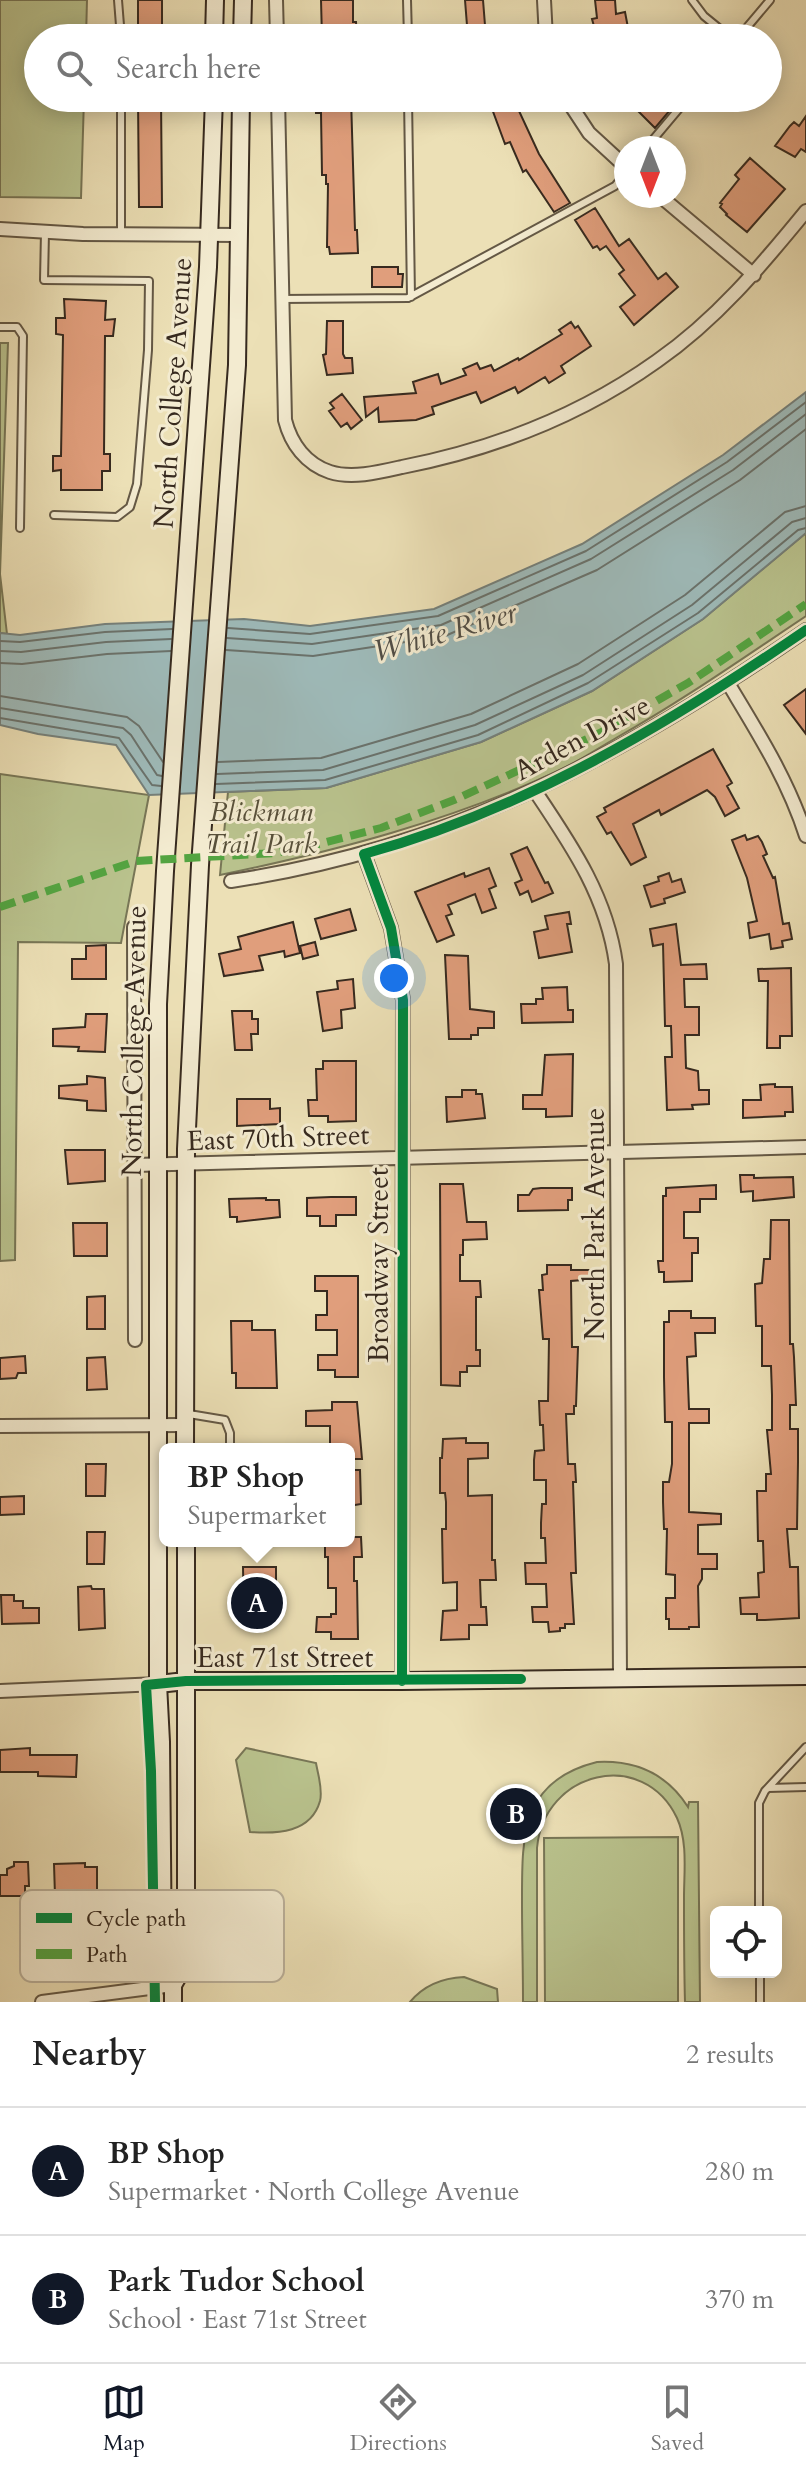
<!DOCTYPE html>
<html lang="en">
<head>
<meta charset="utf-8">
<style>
	body { margin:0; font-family:Cardo,serif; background:#f2f2f2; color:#222 }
	.controls { position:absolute; right:24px; bottom:24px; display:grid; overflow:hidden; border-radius:12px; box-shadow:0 4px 20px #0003 }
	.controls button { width:72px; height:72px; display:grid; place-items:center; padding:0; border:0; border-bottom:2px solid #e0e0e0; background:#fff; color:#222; font:40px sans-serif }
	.compass { position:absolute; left:614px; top:136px; width:72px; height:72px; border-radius:50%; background:#fff; box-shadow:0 4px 20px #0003; rotate:180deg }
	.you { position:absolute; left:394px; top:978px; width:28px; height:28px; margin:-20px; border:6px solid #fff; border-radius:50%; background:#1a73e8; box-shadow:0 0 0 12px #1a73e833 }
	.badge { display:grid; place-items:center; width:52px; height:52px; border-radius:50%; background:#111827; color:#fff; font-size:26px; font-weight:700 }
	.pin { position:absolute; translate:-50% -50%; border:4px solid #fff; box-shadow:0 2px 8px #0006 }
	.popup { position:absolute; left:159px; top:1443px; width:196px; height:104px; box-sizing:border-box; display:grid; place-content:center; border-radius:12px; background:#fff; filter:drop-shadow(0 2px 6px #0005); font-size:26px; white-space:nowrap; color:#767676 }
	.popup b { font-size:30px; color:#222 }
	.popup::after { content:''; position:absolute; left:50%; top:100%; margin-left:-16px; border:16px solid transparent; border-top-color:#fff }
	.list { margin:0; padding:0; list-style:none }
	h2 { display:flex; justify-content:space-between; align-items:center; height:104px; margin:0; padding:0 32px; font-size:34px }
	h2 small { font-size:26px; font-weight:400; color:#767676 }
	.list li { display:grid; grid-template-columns:52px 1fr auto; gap:24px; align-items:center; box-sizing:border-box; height:128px; padding:0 32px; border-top:2px solid #e0e0e0 }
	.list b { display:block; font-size:30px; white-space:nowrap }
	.list p { margin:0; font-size:26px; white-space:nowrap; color:#767676 }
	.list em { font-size:26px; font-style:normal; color:#767676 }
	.icon { flex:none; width:44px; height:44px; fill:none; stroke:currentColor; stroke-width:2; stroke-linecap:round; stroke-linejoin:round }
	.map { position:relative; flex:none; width:806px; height:2002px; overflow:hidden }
	.search { position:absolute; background:#fff; box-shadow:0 4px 20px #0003; left:24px; right:24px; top:24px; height:88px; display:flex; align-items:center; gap:20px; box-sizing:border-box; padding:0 28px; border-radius:44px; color:#767676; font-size:30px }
	.sheet { height:360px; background:#fff }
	nav { display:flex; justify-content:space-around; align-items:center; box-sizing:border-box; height:112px; border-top:2px solid #e0e0e0; background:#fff; font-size:22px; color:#767676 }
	nav a { display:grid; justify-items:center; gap:4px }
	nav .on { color:#111827 }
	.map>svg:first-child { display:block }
</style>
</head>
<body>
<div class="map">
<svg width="806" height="2002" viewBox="0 0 806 2002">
	<rect width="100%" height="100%" fill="#ece0b6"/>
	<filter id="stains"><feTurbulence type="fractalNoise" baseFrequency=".0025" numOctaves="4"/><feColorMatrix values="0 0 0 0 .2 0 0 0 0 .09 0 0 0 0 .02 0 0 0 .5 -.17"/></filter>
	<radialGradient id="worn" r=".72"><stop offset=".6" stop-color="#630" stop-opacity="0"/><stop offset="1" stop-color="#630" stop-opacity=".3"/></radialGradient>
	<path fill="#b9c28d" stroke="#787656" stroke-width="2" d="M0 0H87L86 38H38V98H84L81 198 0 197Z
		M0 343H8L0 574 7 634 0 633Z
		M806 533V616C743 658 682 701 616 738 597 749 578 762 558 771 450 821 336 851 220 875L228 792 326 788 481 742 592 691 703 619Z
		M0 774 149 795 121 943 18 942 15 1260 0 1261Z
		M246 1748 316 1763C318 1775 323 1789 320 1801 311 1833 277 1834 250 1832L236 1760Z
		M597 1762C636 1760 667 1774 688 1807L689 1802H698L700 2002H685C684 1967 684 1932 684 1897 684 1872 688 1842 677 1818 643 1747 544 1771 537 1848V2002H523C523 1969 522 1936 522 1903 522 1837 520 1781 597 1762Z
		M678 1837V2002H545L544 1838Z
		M464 1977 497 1989 498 2002H410C424 1985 442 1978 464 1977Z"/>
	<path fill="#9ebab9" stroke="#75807b" stroke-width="2" d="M806 392V533L703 619 592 691 481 742 326 788 149 795 116 745 38 734 0 725V633L20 635 105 624 244 619 310 626 434 609 582 544 723 455Z"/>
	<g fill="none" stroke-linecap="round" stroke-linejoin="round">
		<path stroke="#6a726c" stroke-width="2" d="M228 628 310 634 438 616 586 551 727 462 806 402
			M227 638 312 644 441 625 591 559 733 470 806 414
			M0 641 20 642 105 632 172 629
			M226 650 313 656 445 636 597 570 740 480 806 429
			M0 651 21 652 106 642 171 639
			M0 663 22 664 107 654 171 651
			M0 696 127 717 139 726 163 762
			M0 708 123 728 131 735 157 775 162 776
			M0 718 119 738 152 785 161 786
			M218 762 321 758 471 714 578 664 685 595 785 512 806 506
			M217 774 323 770 475 725 583 675 692 605 792 522 806 518
			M216 784 325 780 478 735 588 683 698 613 798 530 806 528"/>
	</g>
	<path fill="#e09e7c" stroke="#372a1f" stroke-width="2" d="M138 0H162V38H138Z
		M321 0H353V22H356L357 38H322Z
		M465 0H483L486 38H468Z
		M595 0H615L616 14 625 12 629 33 602 38 599 30H595L592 19 597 18Z
		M138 98H161L162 207H139Z
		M316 98H351L355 230H357L358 253 330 254 329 247H327L328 184H326V175H322L321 113H316Z
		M488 98H513L539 154 570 203 554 212 526 170 523 172 510 142 505 144Z
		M625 98H660L671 109 655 128Z
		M806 116V152L801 149 795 157 775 146 790 126 794 122 799 126Z
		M750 158 785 189 747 232 726 215 727 214 720 207 722 204 720 203 739 179 735 175Z
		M595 208 619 246 629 239 658 279 666 273 678 287 634 325 620 307 635 295 619 274 624 270 606 246 600 250 597 246 593 248 575 220Z
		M372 267H398V274H403L402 287H372Z
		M64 299 106 301 105 320 115 319 113 336H105L104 454H110V471H102V490H61V470L53 471V456H61L63 335 56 334V318H65Z
		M327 321H343V354L345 358H352L353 373 327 375 323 355 326 354Z
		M571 322 575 328 578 326 591 346 561 366 565 373 549 383 545 377 518 393 515 387 481 403 476 392 432 407 434 414 416 420 379 422 378 408 366 417 364 397 416 393 413 382 438 374 441 384 466 375 463 369 477 363 480 369 491 365 494 371 518 358 519 360 562 334 559 330Z
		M342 394 362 420 351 429 347 423 341 427 329 411 334 408 330 403Z
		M806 689V734L784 705Z
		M713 749 732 783 727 786 739 808 725 816 715 797 707 790 661 815 659 810 633 824 646 857 631 865 611 832 607 834 597 817 606 812 604 808Z
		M745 835 747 840 758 836 762 842 767 854 763 856 773 878 775 877 783 924 789 923 792 939 782 941 783 947 771 949 769 934 750 938 748 923 757 921 747 878 732 840Z
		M527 847 545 883 548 882 553 893 532 902 528 891 520 895 515 883 522 880 511 854Z
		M489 868 496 886 489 889 496 908 482 913 475 894 448 905 452 914 446 916 454 935 437 942 415 892 464 873 465 877Z
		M669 873 672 882 681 879 685 892 664 899 665 903 651 907 644 886 659 881 658 877Z
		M350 909 356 930 321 939 315 919Z
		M569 912 571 924H567L572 952 539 958 534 932 548 929 545 916Z
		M293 922 300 953 285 957 284 951 259 956 263 970 224 976 219 954 241 949 238 937Z
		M676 924 681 965 706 964 707 979H684L685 1007H699V1035H685L686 1068 698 1071 699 1090H709V1104L692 1105 693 1109 667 1110 665 1057H672L671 1026H665L663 944 653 946 650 929Z
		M315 942 318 955 303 959 300 946Z
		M106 945V979H72V959H86V946Z
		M445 955 468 956 470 1009 494 1012V1028H478V1035H471V1039H449Z
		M791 968 792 1036H780V1048H767L768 981H759L758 969Z
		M353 979 355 1008 341 1010 342 1028 323 1031 317 992 338 989 337 981Z
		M567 987 568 1010H573V1022L522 1023 521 1004H536V999H543L542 988Z
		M232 1011H252V1019H258V1034H251L252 1050H235Z
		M86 1014H107L105 1052 78 1051 79 1047 53 1046V1029L85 1027Z
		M573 1054 572 1116 546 1117V1109H523V1095H542L545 1055Z
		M323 1061H356V1121L328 1122V1116H309L308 1100H317L316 1069H323Z
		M87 1076 105 1078 106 1111 87 1110V1101L59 1098V1086L87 1084Z
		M775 1084V1087H792L793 1112H785V1116L743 1118V1100H761L760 1085Z
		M462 1090H476V1094H482L485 1118 447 1122 446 1097H462Z
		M237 1099H270V1109L280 1108V1124L237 1126Z
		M65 1150H105V1181L68 1184Z
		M740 1175H754V1178L793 1177 794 1197 753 1201V1191L741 1192Z
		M440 1184H463L467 1222H486L487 1239 463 1240V1255H460V1281H480L481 1297H476V1350H480V1366H467V1372H460V1386L441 1385Z
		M716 1185V1199H700V1212H684V1238H698V1253H692V1281L664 1282V1272H659L658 1261H663V1196H666V1188Z
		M541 1188H572V1200H568V1210L518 1211V1195H529L533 1189Z
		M331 1197H356V1215H336V1226H320V1216H307V1198Z
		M266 1198V1200H279L280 1217 237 1222V1217H230L229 1199Z
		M771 1220H789L790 1344H793L794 1357 796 1405H790V1429H798V1462L797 1529H787L790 1567H798L799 1618 765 1620H757V1614H741L740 1598 759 1597 758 1573 764 1572 763 1541H758L757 1491H766V1474H771L767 1430H772V1395L771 1366H762V1326H756L755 1284 762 1283 764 1259H770Z
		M73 1223H107V1256H74Z
		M547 1265H571V1270H595V1279L571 1281 572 1347H578L576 1406H574V1414H566L568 1464H575L576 1482H573L576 1573H571L574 1624H565V1628H560V1631L549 1632 548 1622H533L532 1607H547L546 1584H526L525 1563H546L545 1538H541V1523L542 1504H546V1480H534V1460L535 1451 544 1450 543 1425H540L539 1401H548L549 1339H543L539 1290H543L542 1275 547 1274Z
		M315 1276H358V1377H335V1370H318V1355H337V1330H316V1315H327V1291H315Z
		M105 1296V1329H87V1297Z
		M669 1311H691V1318H715V1333H695L696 1356 687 1357 689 1409H709V1423H689V1512L721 1514V1524L698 1525V1554H717V1569H702V1579L698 1586 699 1627H689V1629H669V1619H666V1598H675V1575L666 1574 667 1529H664L663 1502V1482H669L672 1464V1422H665L664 1377V1322H669Z
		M231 1321H252V1330H275L277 1388H236V1373H232Z
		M25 1356 26 1373H18L16 1378 0 1379V1358Z
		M105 1357 107 1389 87 1390V1358Z
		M332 1402H357L362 1459H349V1449H330V1426H306V1411L332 1410Z
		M466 1438V1443H488V1458L468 1459V1496L492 1495V1560H495L496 1580H480L481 1607H486L487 1625H469V1639L441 1640 443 1611 457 1610V1582L443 1583 442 1529H446V1502L445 1493H440V1458H442L443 1439Z
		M86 1464H106L105 1496H86Z
		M349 1470H360L361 1504 349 1506Z
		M24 1496V1514L0 1515V1497Z
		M87 1532H105L104 1564H87Z
		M349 1537H361L362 1557H354V1581H357L358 1639H331V1632H316L317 1617H331V1614H336V1588H328V1557H325V1541H349Z
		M243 1567H276V1588L269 1590V1615L244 1618Z
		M91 1586 92 1589H104L105 1628 79 1630 78 1587Z
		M1 1595H14V1601H23V1608H39V1623L2 1624Z
		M30 1748V1755H77L76 1777 38 1776V1772H0V1750Z
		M14 1862H28L29 1886H25V1896H0V1875H7V1869L14 1866Z
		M85 1863V1867H97V1897H85L86 1925H67V1895L55 1896 54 1864Z"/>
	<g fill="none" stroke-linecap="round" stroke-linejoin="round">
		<defs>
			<path id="lane" d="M118 0 121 38
				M407 0 408 38
				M692 0 704 16 731 38
				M738 38 770 0
				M121 98V234
				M408 98 411 297
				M646 148 688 98
				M45 232 44 280 149 281 148 350 137 484 130 507 117 517 54 515
				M281 299 408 298 615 186 626 172
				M0 327H17L23 336 20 528
				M189 1414 225 1420 230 1433V1449
				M768 1788 806 1787
				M759 1912V1803L765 1791 806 1747
				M760 1972V2002"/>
			<path id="street" d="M276 0 277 38
				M544 0 546 38
				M278 98 285 420C291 444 306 464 330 472 352 479 380 472 402 467 494 449 580 416 657 361 716 320 761 266 806 211
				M566 98 589 133 626 167
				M660 196 754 275
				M0 229 83 234 239 235
				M728 683C758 733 788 780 806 836
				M535 791C572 846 607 897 616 964L620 1678
				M364 854 391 928 403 1000 402 1681
				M231 881C453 848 623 756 806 630
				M134 927 135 1340
				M135 1165 806 1147
				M0 1426 185 1425
				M0 1691 158 1684
				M42 2002 173 1985"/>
			<path id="secondary" d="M214 38 215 0
				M242 38 243 0
				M185 1449 186 1149 200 865 237 365 241 98
				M158 1684 186 1681H402L806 1676
				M173 1985 186 1962V1541
				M173 2002V1985L163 1963 161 1742 158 1684V1004L165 871 208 267 214 98"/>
		</defs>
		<use href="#lane" stroke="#645845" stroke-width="10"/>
		<use href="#street" stroke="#645845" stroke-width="16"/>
		<use href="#secondary" stroke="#372a1f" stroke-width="20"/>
		<use href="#lane" stroke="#f3ebd0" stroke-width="6"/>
		<use href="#street" stroke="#f3ebd0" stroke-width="12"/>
		<use href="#secondary" stroke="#f3ebd0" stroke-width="16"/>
		<path stroke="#53a441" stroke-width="8" stroke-dasharray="16 8" stroke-linecap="butt" d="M0 907 136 861 275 853 307 847 381 828 454 800 600 733 688 683 806 604"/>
		<defs>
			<path id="cycleway" d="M402 1681 403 1000 391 928 364 854C525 810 669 724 806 630
				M155 2002 151 1771 146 1685 186 1681 521 1679"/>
		</defs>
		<use href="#cycleway" stroke="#f3ebd0" stroke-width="15"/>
		<use href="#cycleway" stroke="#00873e" stroke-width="10"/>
	</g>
	<g text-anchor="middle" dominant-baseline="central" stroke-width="6" stroke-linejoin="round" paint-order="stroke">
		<g font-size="28" fill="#372a1f" stroke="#f3ebd0">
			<text transform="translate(173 393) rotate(-86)">North College Avenue</text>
			<text transform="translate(582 738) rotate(-28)">Arden Drive</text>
			<text transform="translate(134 1041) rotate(-89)">North College Avenue</text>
			<text transform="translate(278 1138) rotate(-2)">East 70th Street</text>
			<text transform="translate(595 1224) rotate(-90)">North Park Avenue</text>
			<text transform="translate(379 1265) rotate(-90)">Broadway Street</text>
			<text x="285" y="1658">East 71st Street</text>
		</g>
		<g font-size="28" font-style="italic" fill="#58503a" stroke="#f3ebd0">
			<text x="261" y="812">Blickman<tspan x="261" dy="32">Trail Park</tspan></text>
		</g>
		<g font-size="30" font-style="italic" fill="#514e46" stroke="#f3ebd0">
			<text transform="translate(445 632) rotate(-16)">White River</text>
		</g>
	</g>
	<rect x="20" y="1890" width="264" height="92" rx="12" fill="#f3ebd0" stroke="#bbb19b" stroke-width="2"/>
	<rect x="36" y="1913" width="36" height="10" fill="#00873e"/>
	<rect x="36" y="1949" width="36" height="10" fill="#53a441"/>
	<g font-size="22" fill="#372a1f">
		<text x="86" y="1926">Cycle path</text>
		<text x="86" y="1962">Path</text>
	</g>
	<rect width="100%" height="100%" filter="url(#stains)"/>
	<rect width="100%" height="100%" fill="url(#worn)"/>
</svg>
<div class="controls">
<button><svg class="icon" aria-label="locate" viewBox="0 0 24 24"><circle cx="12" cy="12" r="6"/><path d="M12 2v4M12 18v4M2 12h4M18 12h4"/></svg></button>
</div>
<svg class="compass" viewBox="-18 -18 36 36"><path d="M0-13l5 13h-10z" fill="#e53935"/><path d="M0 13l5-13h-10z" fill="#767676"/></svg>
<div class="you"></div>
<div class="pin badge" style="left:257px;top:1603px">A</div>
<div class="popup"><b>BP Shop</b>Supermarket</div>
<div class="pin badge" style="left:516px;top:1814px">B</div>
<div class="search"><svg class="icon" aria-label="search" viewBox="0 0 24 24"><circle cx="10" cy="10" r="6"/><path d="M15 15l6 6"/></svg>Search here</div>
</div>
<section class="sheet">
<h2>Nearby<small>2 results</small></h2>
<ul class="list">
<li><span class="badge">A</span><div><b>BP Shop</b><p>Supermarket · North College Avenue</p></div><em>280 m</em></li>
<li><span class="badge">B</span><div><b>Park Tudor School</b><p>School · East 71st Street</p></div><em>370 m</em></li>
</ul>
</section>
<nav>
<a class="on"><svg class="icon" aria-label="map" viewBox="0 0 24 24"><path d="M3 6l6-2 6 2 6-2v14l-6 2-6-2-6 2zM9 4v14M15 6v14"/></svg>Map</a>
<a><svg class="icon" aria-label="directions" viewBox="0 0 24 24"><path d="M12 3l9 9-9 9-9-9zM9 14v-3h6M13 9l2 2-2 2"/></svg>Directions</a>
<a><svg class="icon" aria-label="saved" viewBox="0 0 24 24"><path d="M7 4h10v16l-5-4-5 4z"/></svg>Saved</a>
</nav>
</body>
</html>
